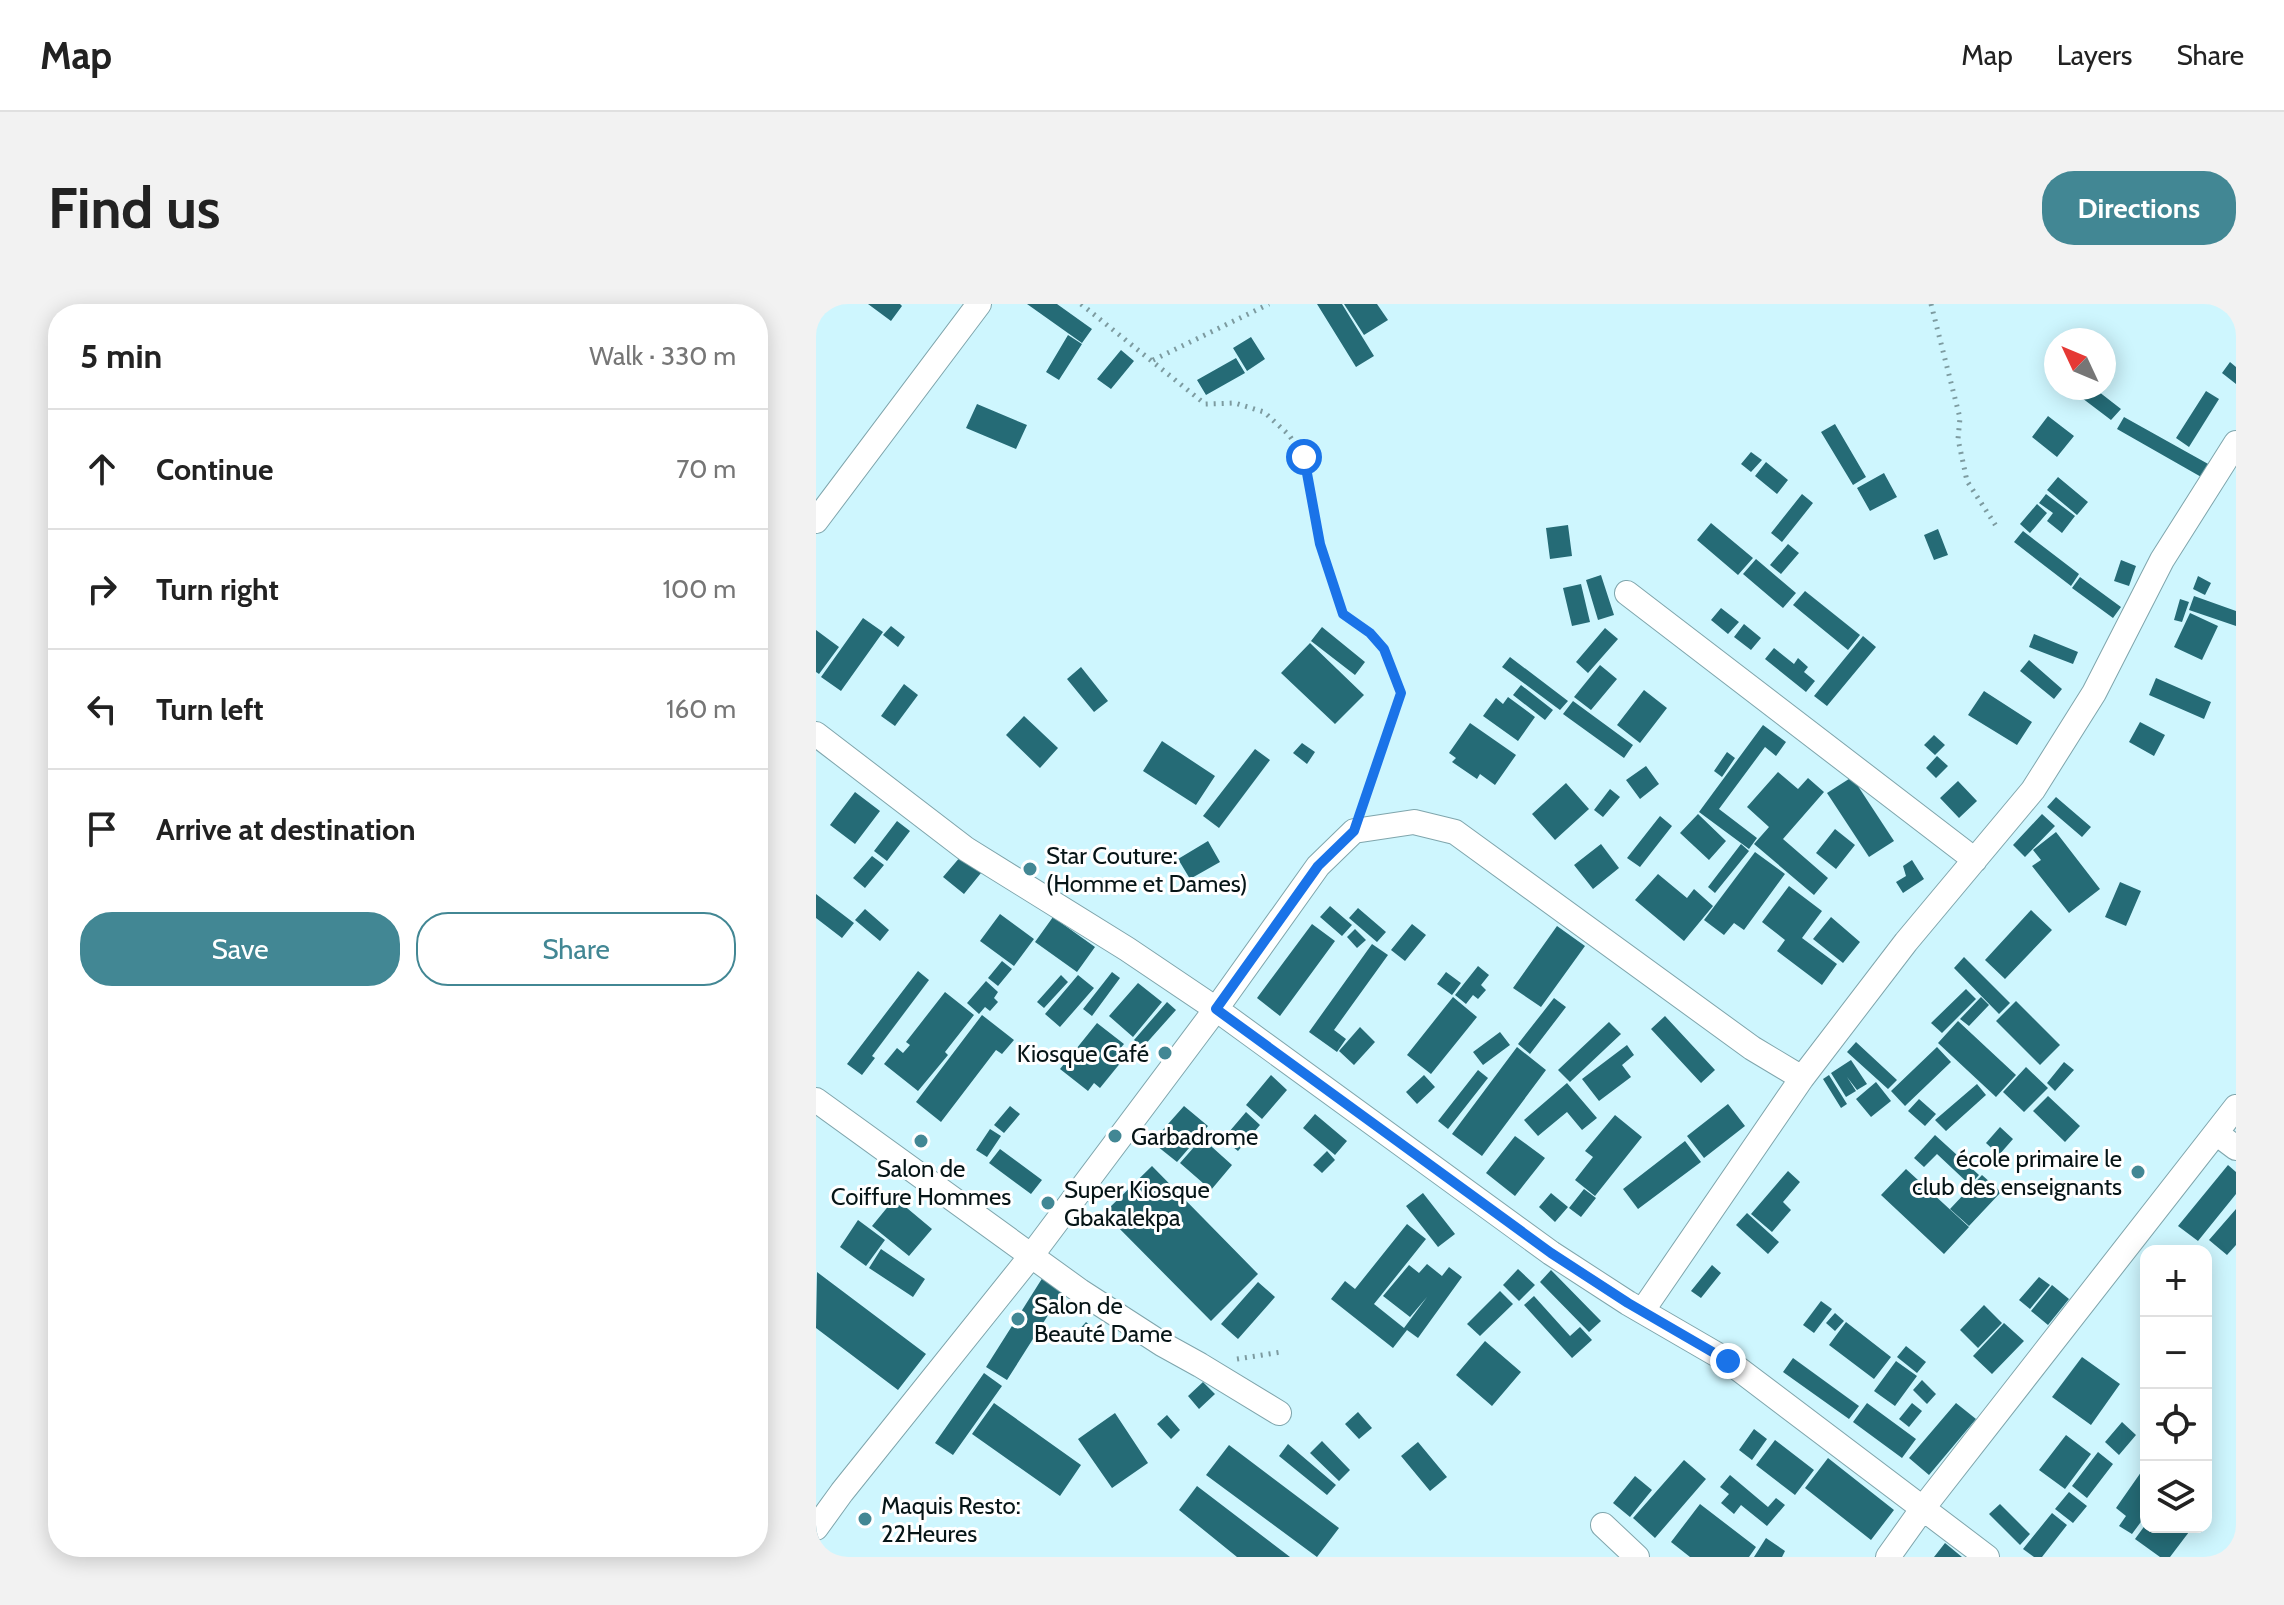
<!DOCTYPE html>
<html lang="en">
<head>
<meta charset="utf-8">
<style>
	body { margin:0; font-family:Cabin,sans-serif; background:#f2f2f2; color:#222 }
	.controls { position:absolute; right:24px; bottom:24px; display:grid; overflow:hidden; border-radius:16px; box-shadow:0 4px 20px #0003 }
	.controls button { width:72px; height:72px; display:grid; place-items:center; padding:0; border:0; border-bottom:2px solid #e0e0e0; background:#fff; color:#222; font:40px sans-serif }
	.compass { position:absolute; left:1228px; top:24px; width:72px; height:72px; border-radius:50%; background:#fff; box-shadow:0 4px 20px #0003; rotate:314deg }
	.stop { position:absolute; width:24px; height:24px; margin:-18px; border:6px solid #1a73e8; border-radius:50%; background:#fff }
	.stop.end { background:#1a73e8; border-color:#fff; box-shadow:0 2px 8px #0008 }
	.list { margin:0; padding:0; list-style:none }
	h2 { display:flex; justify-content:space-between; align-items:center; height:104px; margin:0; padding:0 32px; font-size:34px }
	h2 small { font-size:26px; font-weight:400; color:#767676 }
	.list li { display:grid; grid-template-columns:52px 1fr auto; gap:24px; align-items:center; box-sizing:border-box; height:120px; padding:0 32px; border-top:2px solid #e0e0e0 }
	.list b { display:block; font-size:30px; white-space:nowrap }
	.list em { font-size:26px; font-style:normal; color:#767676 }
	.actions { display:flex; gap:16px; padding:24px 32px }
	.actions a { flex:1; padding:18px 0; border:2px solid #428794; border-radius:32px; text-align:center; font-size:28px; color:#428794 }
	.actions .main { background:#428794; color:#fff }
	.icon { flex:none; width:44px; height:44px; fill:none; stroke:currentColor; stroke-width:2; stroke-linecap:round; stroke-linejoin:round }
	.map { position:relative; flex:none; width:1420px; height:1253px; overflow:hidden; border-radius:32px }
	header { display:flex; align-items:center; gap:48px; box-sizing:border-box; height:112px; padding:0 40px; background:#fff; border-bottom:2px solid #e0e0e0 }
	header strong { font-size:38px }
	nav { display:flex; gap:44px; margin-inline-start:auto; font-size:28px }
	.intro { display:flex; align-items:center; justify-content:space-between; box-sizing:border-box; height:192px; padding:0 48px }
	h1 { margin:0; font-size:56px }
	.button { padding:20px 36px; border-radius:32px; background:#428794; color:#fff; font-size:28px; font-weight:700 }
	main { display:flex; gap:48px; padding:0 48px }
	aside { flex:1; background:#fff; border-radius:32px; box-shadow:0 4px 20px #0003 }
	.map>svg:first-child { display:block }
</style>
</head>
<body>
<header>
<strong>Map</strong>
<nav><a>Map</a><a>Layers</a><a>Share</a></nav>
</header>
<div class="intro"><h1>Find us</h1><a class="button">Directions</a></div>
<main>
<aside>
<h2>5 min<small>Walk · 330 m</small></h2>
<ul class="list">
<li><svg class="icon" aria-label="ahead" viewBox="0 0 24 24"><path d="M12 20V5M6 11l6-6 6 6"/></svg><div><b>Continue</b></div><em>70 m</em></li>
<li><svg class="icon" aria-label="right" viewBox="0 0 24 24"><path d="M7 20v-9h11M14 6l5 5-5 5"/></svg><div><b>Turn right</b></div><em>100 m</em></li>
<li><svg class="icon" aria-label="left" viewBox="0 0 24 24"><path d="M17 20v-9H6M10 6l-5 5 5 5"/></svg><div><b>Turn left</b></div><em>160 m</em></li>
<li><svg class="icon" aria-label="arrive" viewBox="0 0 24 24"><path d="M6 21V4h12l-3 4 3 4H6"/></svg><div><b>Arrive at destination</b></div></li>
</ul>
<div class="actions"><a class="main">Save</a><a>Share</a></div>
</aside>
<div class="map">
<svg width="1420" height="1253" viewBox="0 0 1420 1253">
	<rect width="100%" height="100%" fill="#cef6fe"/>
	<path fill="#256b76" d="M52 0H84L86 2 75 17Z
		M211 0H241L276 25 266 39Z
		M501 0H526L558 52 540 63Z
		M528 0H561L572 16 548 31Z
		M252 31 266 40 243 76 230 68Z
		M435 33 449 55 431 67 417 44Z
		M305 46 318 57 295 85 281 75Z
		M420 54 429 69 390 91 381 76Z
		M1414 58 1420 63V80L1406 69Z
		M1274 84H1278L1305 105 1295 116 1266 94Z
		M1390 87 1403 95 1373 143 1360 134Z
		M161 100 211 121 200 145 150 124Z
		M1232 112 1258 132 1241 153 1216 133Z
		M1308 113 1394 161 1387 174 1301 125Z
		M1019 120 1050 173 1037 181 1005 128Z
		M935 148 946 156 935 168 925 160Z
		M950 158 972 176 961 190 939 172Z
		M1068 169 1081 193 1054 207 1041 184Z
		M1242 173 1272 198 1261 211 1231 186Z
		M986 190 997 199 966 238 955 229Z
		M1230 190 1259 212 1246 229 1231 217 1237 209 1223 199Z
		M1221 200 1231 209 1214 229 1204 220Z
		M895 219 937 254 922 271 881 236Z
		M752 221 756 252 734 255 730 224Z
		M1122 225 1132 251 1118 256 1108 231Z
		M1207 227 1263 270 1255 282 1198 238Z
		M972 240 983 249 965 270 954 261Z
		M940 255 980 289 967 304 927 270Z
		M1305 256 1320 262 1313 282 1298 277Z
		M785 271 798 311 782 316 770 276Z
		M1382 272 1395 279 1389 291 1377 285Z
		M1264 273 1305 303 1297 314 1256 284Z
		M765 280 774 318 756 322 747 284Z
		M989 287 1044 331 1032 346 977 301Z
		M1378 292 1420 307V322L1373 306Z
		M1364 295 1373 298 1366 318 1358 316Z
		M905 304 923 318 912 330 895 316Z
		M1374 309 1402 322 1386 356 1358 343Z
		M47 314 67 328 25 387 5 373Z
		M928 320 945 334 935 346 918 333Z
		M75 322 89 333 82 343 67 331Z
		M506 323 549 358 539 371 495 337Z
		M789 324 802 335 772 369 760 358Z
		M0 326 23 343 3 370 0 368Z
		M1218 330 1262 348 1257 360 1213 343Z
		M1047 332 1060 343 1011 402 998 392Z
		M494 339 548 391 519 420 465 369Z
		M958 344 978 360 982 354 992 363 988 368 999 377 990 388 949 355Z
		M694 353 752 397 744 406 686 363Z
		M1213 356 1246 385 1238 395 1204 367Z
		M784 361 801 375 775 406 758 393Z
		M265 363 292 397 278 408 251 375Z
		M1340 374 1395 398 1388 415 1333 391Z
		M88 380 102 391 79 422 65 412Z
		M705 381 737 406 729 416 697 391Z
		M828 386 851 404 824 439 801 421Z
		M1168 387 1216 418 1201 441 1152 411Z
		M692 393 719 413 702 437 667 412 680 394 687 400Z
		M757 397 817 441 808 454 747 410Z
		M208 412 242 444 224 464 190 431Z
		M1324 418 1349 431 1338 452 1313 438Z
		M654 419 700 451 679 481 664 470 661 475 636 458 640 454 633 449Z
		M947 421 970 438 960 452 949 443 903 505 941 534 933 545 883 508Z
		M1118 431 1129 441 1119 451 1108 441Z
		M346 437 399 472 380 501 327 467Z
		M486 439 499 448 491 460 477 449Z
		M439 445 454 456 403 524 387 512Z
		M911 448 919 454 906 473 898 467Z
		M1121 452 1132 462 1120 474 1110 464Z
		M830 462 843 480 824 495 810 476Z
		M962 468 982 485 992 474 1008 488 967 535 1012 574 998 591 938 540 953 523 931 503Z
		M1036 473 1078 537 1053 553 1011 489Z
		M1142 477 1161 497 1143 514 1124 494Z
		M750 479 773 505 739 536 716 510Z
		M794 485 804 493 787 513 778 506Z
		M39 488 64 507 39 540 14 521Z
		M1240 493 1275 523 1266 533 1231 503Z
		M882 510 910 537 893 556 864 529Z
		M1226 510 1239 522 1209 553 1197 541Z
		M844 512 856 522 824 563 811 554Z
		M81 517 94 527 71 557 58 547Z
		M1019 525 1039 541 1020 565 1000 549Z
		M1240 528 1284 585 1253 609 1216 562 1225 556 1217 546Z
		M392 537 404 558 374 575 362 555Z
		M785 540 803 564 777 585 758 561Z
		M925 540 933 547 899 589 892 583Z
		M939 548 969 570 928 626 918 619 908 631 888 616Z
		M56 552 68 561 49 584 37 574Z
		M145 552 165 569 148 590 127 573Z
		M1096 556 1108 575 1087 589 1080 578 1090 572 1087 562Z
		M842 570 871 594 878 585 897 602 868 637 819 596Z
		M1304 578 1325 587 1310 622 1289 613Z
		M973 582 1006 607 986 634 1021 660 1006 681 961 647 969 636 946 618Z
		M0 590 38 619 26 634 0 614Z
		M514 602 536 621 526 632 504 613Z
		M542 604 570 628 561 638 533 614Z
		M49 605 73 626 64 637 39 616Z
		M1215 606 1236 626 1189 675 1169 656Z
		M184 610 218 635 198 662 164 637Z
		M237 613 279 643 261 668 219 638Z
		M1015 613 1044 638 1027 659 997 635Z
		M496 620 519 637 464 712 441 694Z
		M596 620 610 631 589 657 575 646Z
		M741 622 769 642 725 703 697 684Z
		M539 625 550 636 541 644 531 633Z
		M556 640 572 651 518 726 530 735 521 748 493 728Z
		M1148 653 1194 699 1183 710 1138 664Z
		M186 657 196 665 182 682 172 674Z
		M662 662 673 671 665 681 670 686 662 695 657 691 650 700 639 691Z
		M102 667 113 676 56 752 59 754 46 771 31 760Z
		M296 668 304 674 276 712 267 705Z
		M630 668 645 679 636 691 621 680Z
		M245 671 252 678 228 704 221 698Z
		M262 671 278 684 244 723 229 710Z
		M170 677 182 688 178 694 182 698 174 707 169 703 163 710 151 699Z
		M322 679 346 698 317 733 293 712Z
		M1150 685 1160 695 1126 729 1115 719Z
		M129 688 158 711 129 748 132 751 102 787 68 760 81 744 87 749 94 741 90 738Z
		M637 693 661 713 615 770 591 751Z
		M1165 693 1173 701 1153 722 1144 715Z
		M738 694 750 703 714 750 702 740Z
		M1200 697 1244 741 1224 761 1180 717Z
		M351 698 360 706 327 743 318 736Z
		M166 711 198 736 186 750 180 746 125 818 100 798Z
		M849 712 899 766 885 779 835 725Z
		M1142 717 1200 771 1180 793 1122 739Z
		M793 718 805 730 754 778 742 766Z
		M281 719 308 740 303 746 310 752 284 784 278 779 272 787 244 765Z
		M544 723 559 738 538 761 523 747Z
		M684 728 694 741 667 761 657 748Z
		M1040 738 1081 776 1072 785 1031 748Z
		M811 741 818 751 806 761 815 773 783 797 766 775Z
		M701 743 730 766 666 852 636 830Z
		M1121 743 1135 758 1089 802 1075 787Z
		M1035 756 1051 780 1041 786 1031 773 1040 787 1030 793 1015 769Z
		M1248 758 1258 766 1239 787 1231 779Z
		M1210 763 1232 784 1208 808 1187 788Z
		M662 766 672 774 632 825 622 817Z
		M455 771 471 786 446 815 430 801Z
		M608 771 619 783 601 800 590 788Z
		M1013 771 1031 800 1025 804 1007 775Z
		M1060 778 1075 797 1055 813 1040 795Z
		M751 779 781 814 766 826 751 808 722 832 708 816Z
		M1161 780 1170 791 1130 827 1119 816Z
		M1232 792 1264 822 1249 838 1217 807Z
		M1103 795 1120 810 1109 822 1092 807Z
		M912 800 929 822 888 854 871 832Z
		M194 802 204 810 188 829 178 821Z
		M368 802 392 822 361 858 336 838Z
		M430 808 444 821 422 847 407 835Z
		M499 810 531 837 519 851 487 824Z
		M799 811 826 833 779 892 759 876 777 853 769 847Z
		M1184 823 1197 835 1183 851 1170 839Z
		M174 825 185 832 171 853 160 846Z
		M1119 831 1163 871 1154 881 1121 850 1108 863 1098 854Z
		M699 832 729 854 699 892 670 869Z
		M386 834 416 861 395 886 364 859Z
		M869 837 885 858 822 905 807 885Z
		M184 845 226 876 215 890 173 859Z
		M511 847 519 856 506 869 497 861Z
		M1412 861 1420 868V890L1382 937 1362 922Z
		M336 862 442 970 395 1017 288 909Z
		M1090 865 1153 923 1128 950 1065 891Z
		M972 867 984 878 967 898 975 906 956 928 935 910Z
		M1166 871 1185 888 1153 922 1134 905Z
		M768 885 780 894 765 913 753 904Z
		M607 889 639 930 622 943 590 902Z
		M735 889 752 903 739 918 723 903Z
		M79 894 116 925 93 952 56 922Z
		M1420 905V941L1411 951 1393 936Z
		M931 909 963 938 952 950 920 921Z
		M42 916 69 936 50 962 24 943Z
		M591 920 610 935 558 1000 588 1024 611 993 594 1013 567 992 593 961 603 969 611 960 626 972 633 963 646 973 602 1034 591 1026 577 1044 515 995 529 977 539 985Z
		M65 945 109 975 97 993 53 964Z
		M896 961 905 969 885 994 875 987Z
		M702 965 719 981 703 997 687 981Z
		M735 966 785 1017 773 1028 724 978Z
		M1 968 110 1050 82 1086 0 1024Z
		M227 973 248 986 191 1076 170 1063Z
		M1223 973 1234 981 1214 1005 1203 996Z
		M442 978 459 993 422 1035 405 1020Z
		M1236 981 1253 995 1232 1021 1215 1007Z
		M684 987 697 1000 664 1032 651 1020Z
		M718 992 754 1032 764 1023 776 1036 756 1054 708 1001Z
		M1005 997 1016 1005 998 1029 987 1021Z
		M1168 1001 1186 1019 1162 1044 1144 1026Z
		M1019 1009 1028 1017 1019 1027 1010 1019Z
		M270 1018 284 1031 275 1040 262 1027Z
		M1030 1018 1075 1053 1058 1075 1013 1041Z
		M1188 1019 1208 1037 1176 1070 1157 1052Z
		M669 1037 705 1068 676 1102 640 1071Z
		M1090 1042 1110 1058 1101 1069 1081 1053Z
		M1266 1053 1304 1080 1275 1121 1236 1093Z
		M977 1054 1043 1102 1033 1115 967 1068Z
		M1080 1057 1101 1072 1079 1102 1058 1087Z
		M168 1069 186 1082 137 1151 119 1139Z
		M1106 1076 1120 1090 1111 1100 1097 1086Z
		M387 1078 399 1090 383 1105 372 1092Z
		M178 1099 265 1161 244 1192 156 1130Z
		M1051 1099 1100 1135 1086 1154 1037 1118Z
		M1096 1099 1106 1107 1093 1123 1083 1115Z
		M1140 1099 1160 1115 1113 1171 1093 1154Z
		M542 1108 556 1124 543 1135 529 1120Z
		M299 1109 332 1159 296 1184 262 1135Z
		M351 1111 364 1126 355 1135 341 1120Z
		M1306 1118 1320 1131 1303 1151 1289 1138Z
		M938 1125 951 1135 936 1156 923 1146Z
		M1250 1131 1275 1150 1249 1185 1223 1166Z
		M959 1136 998 1166 979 1191 940 1161Z
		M506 1137 534 1166 523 1177 494 1149Z
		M602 1138 631 1173 614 1187 585 1152Z
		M472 1140 520 1181 511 1191 463 1152Z
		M413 1141 523 1224 501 1253 390 1171Z
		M1282 1148 1297 1160 1271 1194 1256 1182Z
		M1012 1154 1078 1206 1055 1236 989 1184Z
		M868 1156 890 1175 839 1234 817 1214Z
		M1330 1161V1211L1316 1230 1303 1222 1310 1212 1300 1204Z
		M914 1171 952 1203 960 1194 969 1201 951 1222 925 1201 918 1210 905 1199 913 1190 904 1183Z
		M819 1172 836 1186 814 1213 797 1199Z
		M381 1182 474 1253H421L363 1206Z
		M1253 1188 1271 1202 1257 1219 1239 1205Z
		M884 1200 940 1243 933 1253H874L855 1238Z
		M1184 1200 1214 1230 1204 1241 1173 1210Z
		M1236 1209 1251 1221 1226 1253H1218L1207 1245Z
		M1330 1220V1223L1376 1224 1354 1253H1344L1319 1235Z
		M950 1234 969 1247 966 1253H938Z
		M1129 1239 1146 1253H1118Z"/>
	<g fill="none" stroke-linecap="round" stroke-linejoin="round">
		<defs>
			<path id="street" d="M0 217 163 0
				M811 289 1159 556
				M0 430 150 545 311 645 400 705 735 949 812 999 912 1057 1171 1253
				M0 796 264 987 346 1040 384 1061 463 1109
				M1400 829 1420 844
				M827 1006 986 774
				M787 1221 821 1253
				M0 1224 26 1188 215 952 400 705 502 562 538 527 598 518 639 528 936 744 986 774 1090 638 1217 486 1278 389 1346 256 1420 139
				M1072 1253 1107 1204 1420 803"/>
		</defs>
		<use href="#street" stroke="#7fa5ac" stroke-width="26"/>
		<path stroke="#7d9ba0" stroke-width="5" stroke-dasharray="2 6" stroke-linecap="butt" d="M265 0 389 100 419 99 448 108 473 131 488 153 504 240 527 310 554 329 568 345 585 389 546 503
			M1115 0 1144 114 1142 135 1151 177 1182 225
			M337 56 453 0
			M421 1055 465 1048"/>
		<use href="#street" stroke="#fff" stroke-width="24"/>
	</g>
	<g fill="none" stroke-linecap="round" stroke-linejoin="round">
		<path stroke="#1a73e8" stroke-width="10" d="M488 153 504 240 527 310 554 329 568 345 585 389 538 527 502 562 400 705 735 949 812 999 912 1057"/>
	</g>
	<g fill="#428794" stroke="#fff" stroke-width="3">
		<circle cx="214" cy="565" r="8"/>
		<circle cx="349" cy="749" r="8"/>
		<circle cx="299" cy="832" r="8"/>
		<circle cx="105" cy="837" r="8"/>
		<circle cx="1322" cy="868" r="8"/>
		<circle cx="232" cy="899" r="8"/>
		<circle cx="202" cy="1015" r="8"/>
		<circle cx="49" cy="1215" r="8"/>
	</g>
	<g text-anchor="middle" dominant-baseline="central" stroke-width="6" stroke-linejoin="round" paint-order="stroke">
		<g font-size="24" fill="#061517" stroke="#fff" text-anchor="start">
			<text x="230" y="551">Star Couture:<tspan x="230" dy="28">(Homme et Dames)</tspan></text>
			<text x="333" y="749" text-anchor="end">Kiosque Café</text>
			<text x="315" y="832">Garbadrome</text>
			<text x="1306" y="854" text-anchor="end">école primaire le<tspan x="1306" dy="28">club des enseignants</tspan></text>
			<text x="105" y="864" text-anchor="middle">Salon de<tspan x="105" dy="28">Coiffure Hommes</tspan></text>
			<text x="248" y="885">Super Kiosque<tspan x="248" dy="28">Gbakalekpa</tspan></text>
			<text x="218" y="1001">Salon de<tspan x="218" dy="28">Beauté Dame</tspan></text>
			<text x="65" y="1201">Maquis Resto:<tspan x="65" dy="28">22Heures</tspan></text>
		</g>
	</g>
</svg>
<div class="controls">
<button>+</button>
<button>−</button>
<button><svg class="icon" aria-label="locate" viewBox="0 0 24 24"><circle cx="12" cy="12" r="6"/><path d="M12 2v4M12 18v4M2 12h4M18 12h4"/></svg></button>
<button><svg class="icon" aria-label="layers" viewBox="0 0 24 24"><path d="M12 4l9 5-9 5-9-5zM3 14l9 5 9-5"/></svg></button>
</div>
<svg class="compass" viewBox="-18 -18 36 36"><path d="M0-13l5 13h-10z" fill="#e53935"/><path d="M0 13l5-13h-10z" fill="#767676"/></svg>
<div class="stop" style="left:488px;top:153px"></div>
<div class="stop end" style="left:912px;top:1057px"></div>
</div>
</main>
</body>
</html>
